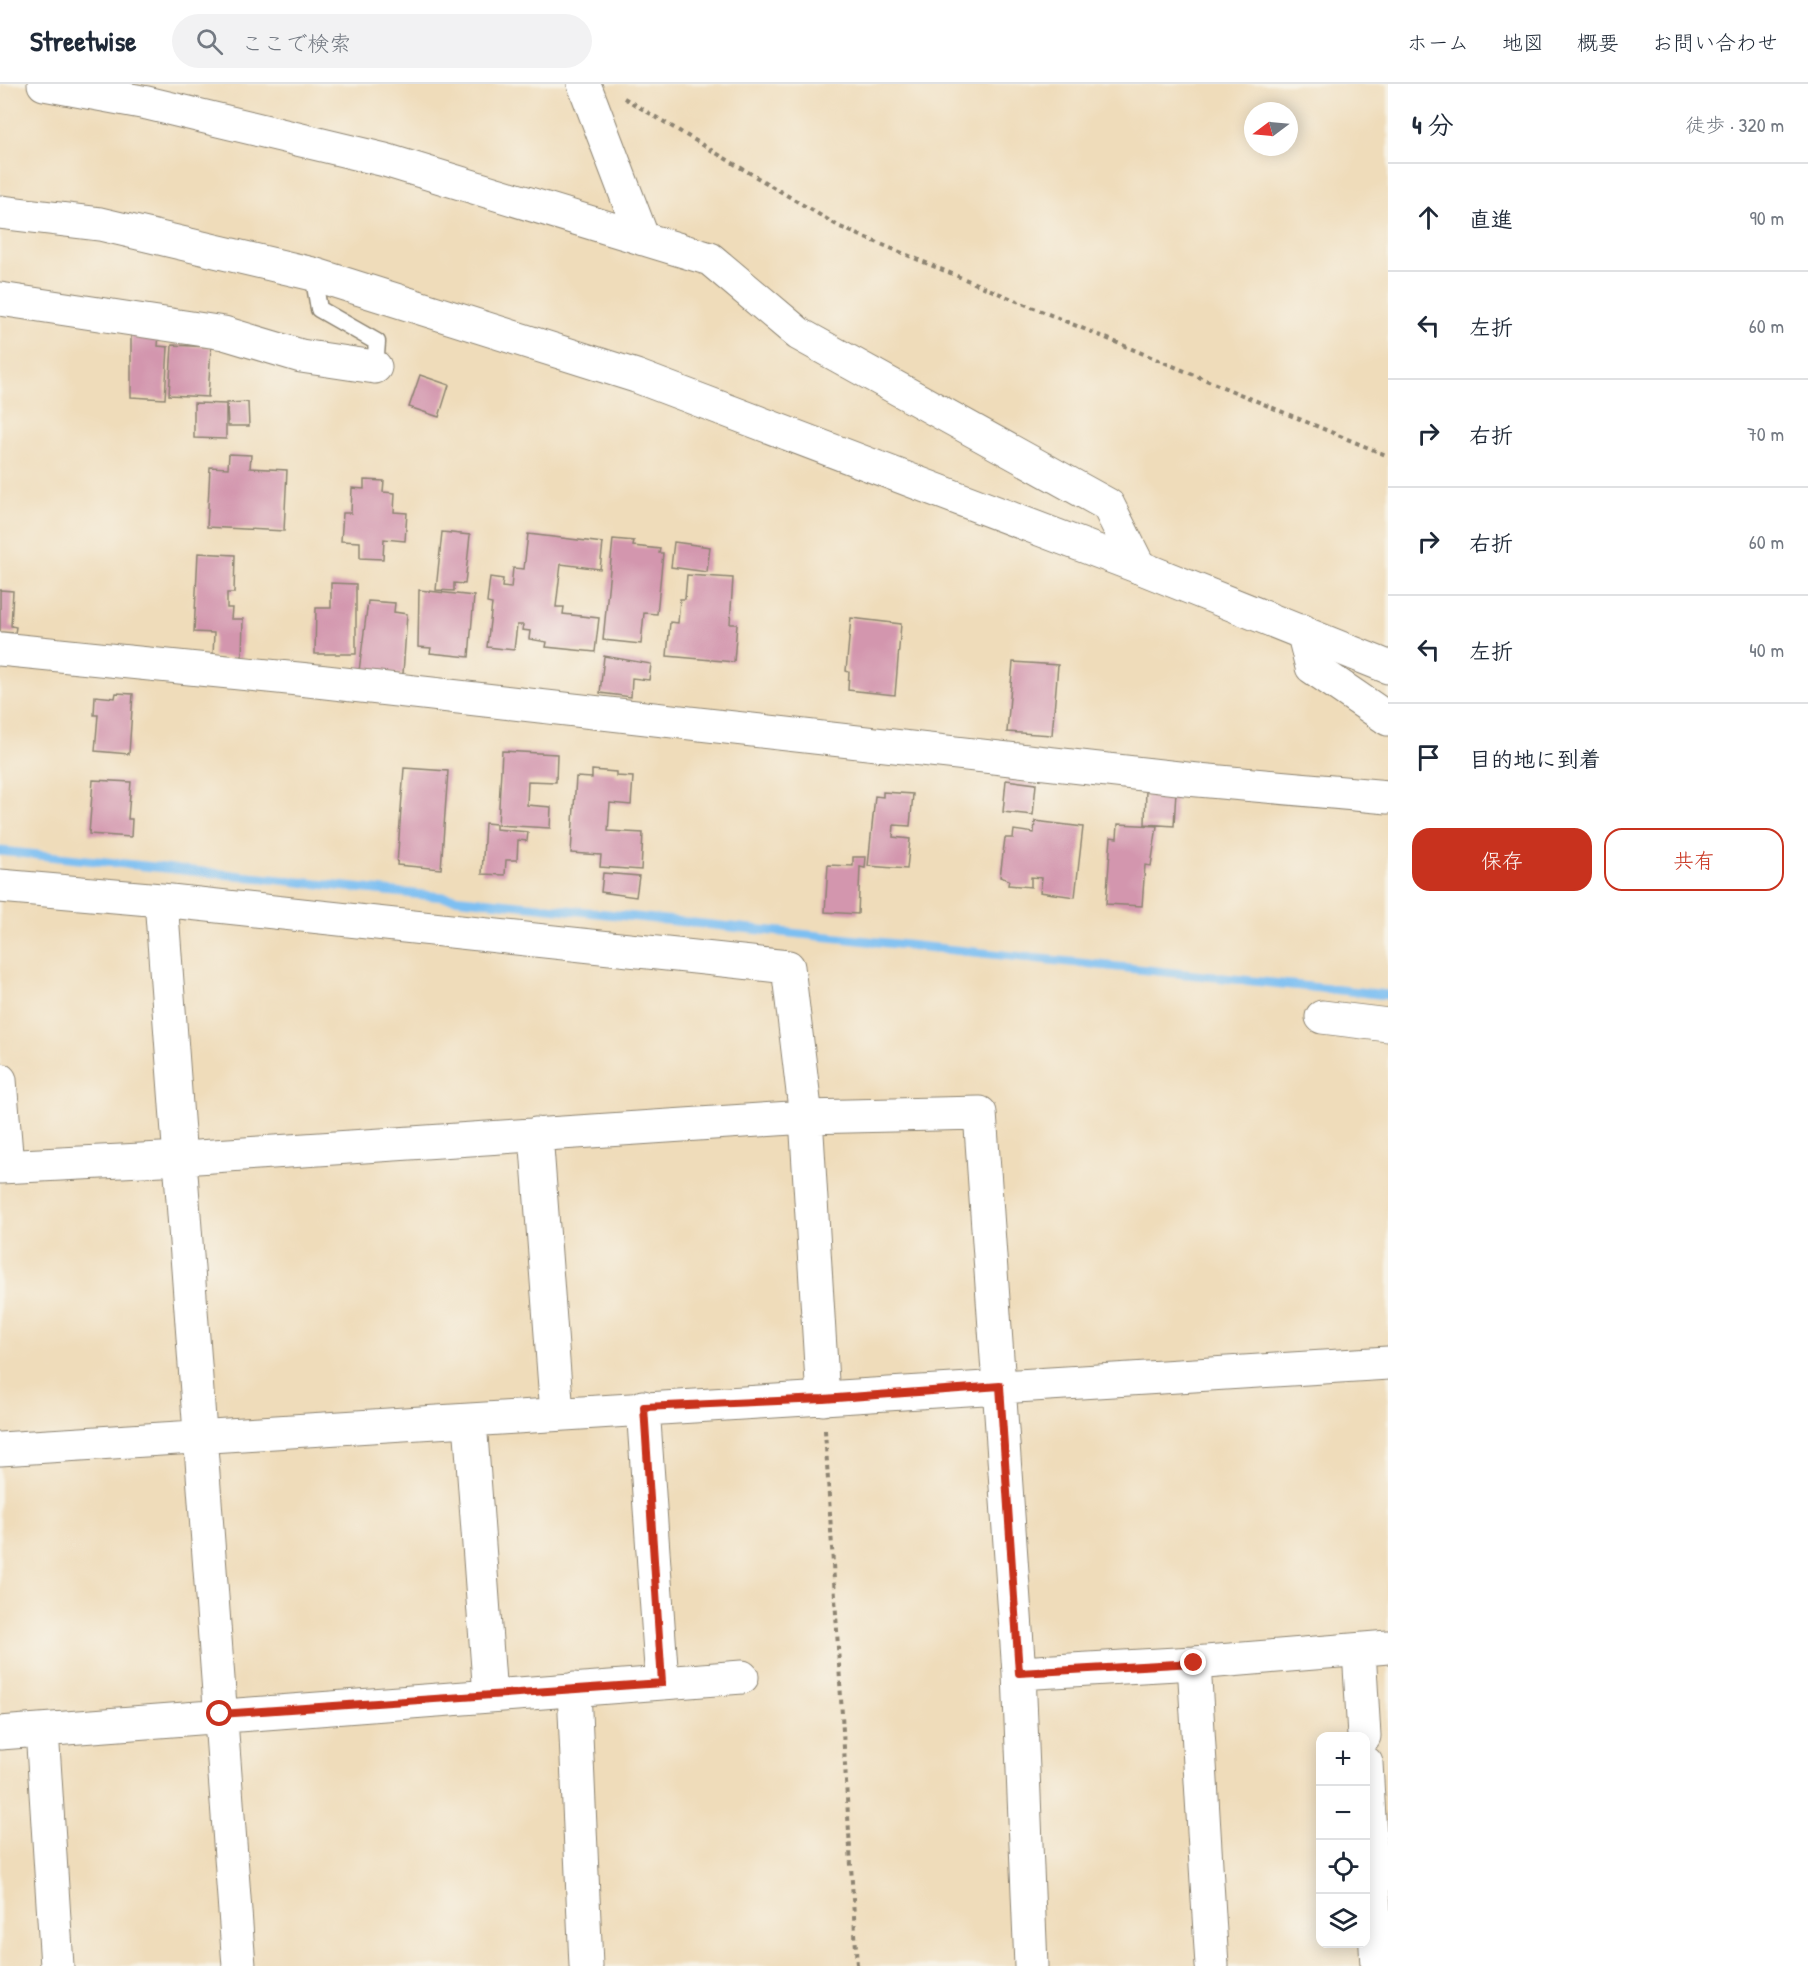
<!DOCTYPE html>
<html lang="ja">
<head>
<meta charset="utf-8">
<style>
	body { margin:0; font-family:"Patrick Hand","Klee One",sans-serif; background:#f2f2f3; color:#1f2937 }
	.controls { position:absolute; right:18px; bottom:18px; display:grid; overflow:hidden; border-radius:12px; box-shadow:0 3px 15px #0003 }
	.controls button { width:54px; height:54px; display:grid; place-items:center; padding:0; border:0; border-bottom:2px solid #e0e1e3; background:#fff; color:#1f2937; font:30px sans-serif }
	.compass { position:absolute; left:1244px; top:18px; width:54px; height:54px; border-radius:50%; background:#fff; box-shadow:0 3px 15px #0003; rotate:254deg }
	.stop { position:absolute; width:18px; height:18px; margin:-14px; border:4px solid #c8321e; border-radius:50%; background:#fff }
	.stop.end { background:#c8321e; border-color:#fff; box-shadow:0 2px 6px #0008 }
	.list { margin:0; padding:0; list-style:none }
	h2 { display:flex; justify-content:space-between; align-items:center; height:78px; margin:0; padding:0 24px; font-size:26px }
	h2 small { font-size:20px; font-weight:400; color:#747a83 }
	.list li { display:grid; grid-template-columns:39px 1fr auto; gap:18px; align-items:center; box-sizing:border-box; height:108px; padding:0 24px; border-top:2px solid #e0e1e3 }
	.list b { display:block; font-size:22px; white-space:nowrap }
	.list em { font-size:20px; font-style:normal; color:#747a83 }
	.actions { display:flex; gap:12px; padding:18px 24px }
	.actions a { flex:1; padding:14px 0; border:2px solid #c8321e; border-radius:18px; text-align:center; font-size:21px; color:#c8321e }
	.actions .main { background:#c8321e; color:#fff }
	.icon { flex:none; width:33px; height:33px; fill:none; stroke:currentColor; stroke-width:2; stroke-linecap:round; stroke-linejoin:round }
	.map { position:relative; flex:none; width:1388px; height:1882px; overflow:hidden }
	header { display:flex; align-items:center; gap:36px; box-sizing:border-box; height:84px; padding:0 30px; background:#fff; border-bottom:2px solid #e0e1e3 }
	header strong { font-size:28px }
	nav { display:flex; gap:33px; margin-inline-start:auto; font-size:21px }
	.search { width:420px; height:54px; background:#f2f2f3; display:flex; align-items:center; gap:15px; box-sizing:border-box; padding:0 21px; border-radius:33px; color:#747a83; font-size:22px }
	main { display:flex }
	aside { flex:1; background:#fff }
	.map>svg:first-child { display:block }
</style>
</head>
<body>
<header>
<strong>Streetwise</strong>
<div class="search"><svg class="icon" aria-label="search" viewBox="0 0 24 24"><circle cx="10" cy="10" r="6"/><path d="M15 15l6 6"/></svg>ここで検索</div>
<nav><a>ホーム</a><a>地図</a><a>概要</a><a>お問い合わせ</a></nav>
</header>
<main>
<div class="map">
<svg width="1388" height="1882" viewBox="0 0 1388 1882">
	<rect width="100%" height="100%" fill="#f7f3e8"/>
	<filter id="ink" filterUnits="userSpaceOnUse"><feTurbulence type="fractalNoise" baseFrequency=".0167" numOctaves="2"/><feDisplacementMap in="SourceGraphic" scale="12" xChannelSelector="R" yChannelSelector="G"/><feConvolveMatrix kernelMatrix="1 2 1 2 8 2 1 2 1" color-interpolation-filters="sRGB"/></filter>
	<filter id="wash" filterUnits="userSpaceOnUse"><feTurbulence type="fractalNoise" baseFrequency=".008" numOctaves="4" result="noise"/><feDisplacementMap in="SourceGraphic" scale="24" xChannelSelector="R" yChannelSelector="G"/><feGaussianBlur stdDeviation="1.35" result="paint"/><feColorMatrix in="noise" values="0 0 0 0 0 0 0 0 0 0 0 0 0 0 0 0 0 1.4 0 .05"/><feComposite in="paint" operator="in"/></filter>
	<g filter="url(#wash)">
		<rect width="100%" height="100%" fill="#efdcba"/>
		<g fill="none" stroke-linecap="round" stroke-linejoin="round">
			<path stroke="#7dbff2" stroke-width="9" d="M0 767 1388 911"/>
		</g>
		<g id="blocks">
			<path fill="#d396ae" d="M131 248 159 250 158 262 168 263 165 315 131 313Z
				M172 261 211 263 208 313 169 311Z
				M420 291 449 301 439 333 409 323Z
				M248 318 249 342H228L227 319Z
				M194 319 226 320V355L194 354Z
				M229 370 251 371 250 384 287 386 284 447 207 443 210 383 228 384Z
				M364 396 384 397 383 408 395 409 394 428 407 429 405 457 384 455 383 475 360 474V458L341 457 343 429H351L352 404 364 405Z
				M442 448 470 451 465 500 454 499V507L436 506Z
				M528 450 603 459 600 485 561 480 556 523H564L563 530 599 534 595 568 546 563 547 558 529 555 530 547 522 546 523 541H517L514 566 487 563 492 520 487 519 490 493 503 495 502 503 511 504 513 484 524 485Z
				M613 455 634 457 633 462 660 465 659 469H663L657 530 644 529 641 560 603 556Z
				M674 458 710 463 707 488 671 483Z
				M198 469 235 471 234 509H227V524H232L231 535H243L242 574 213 572 214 549 194 548Z
				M687 491 733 494 730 540H737L734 578 667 572 670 538 678 539 680 515H685Z
				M331 499 356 500V570H315L316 524H331Z
				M0 506 13 507 11 542 16 543 15 549 0 548Z
				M419 506 474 512 469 573 430 569 431 564 418 563Z
				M368 517 395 519 394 528 407 530 403 590 359 587Z
				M851 534 901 540 895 611 848 606 849 588 846 587Z
				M604 572 651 580 649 596 632 594 631 613 600 609Z
				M1013 578 1058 581 1052 651 1007 648Z
				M116 609 133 610 129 670 95 667 98 631H94L95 612 115 614Z
				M502 667 557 670 556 698 528 697 527 721 551 723 550 744 498 741Z
				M404 684 448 687 441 785 397 781Z
				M592 686 616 688V692L633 693 631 721 610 719 608 747 643 749 641 786 600 783 601 771 571 769 576 693 592 694Z
				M93 696 131 698 128 735H132L131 753 89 750Z
				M1006 696 1036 700 1033 731 1003 728Z
				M1146 705 1176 707 1174 742 1145 740Z
				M883 708 913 710 910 742 894 741 893 753 910 755 907 785 868 782 875 712 883 713Z
				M1035 737 1083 743 1075 813 1040 808 1042 794 1031 793V803L1008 801 1009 796 1000 793 1005 754H1013L1014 746 1034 749Z
				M485 739 496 740V745L528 748 527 757 518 756 517 776H506L505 791 482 790Z
				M1118 740 1157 742 1151 782 1145 781 1142 822 1106 820 1111 753 1117 754Z
				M853 773H866L865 784 860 783 858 830 825 828 828 781 853 782Z
				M603 789 639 792 636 813 601 808Z"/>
		</g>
	</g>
	<g filter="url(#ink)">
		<use href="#blocks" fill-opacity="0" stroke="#8d8472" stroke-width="1.5"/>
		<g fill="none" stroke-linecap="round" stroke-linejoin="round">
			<defs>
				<path id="service" d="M313 190 319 225 377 258 375 283"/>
				<path id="minor" d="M44 0 147 19 385 76 710 175 799 250 1108 421 1139 483
					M584 0 643 155
					M0 215 224 249 301 272 375 283
					M1303 547 1312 583 1388 635
					M0 565 308 596 1187 695 1388 713
					M0 802 161 816 239 1882
					M161 816 788 883 806 1033 823 1315
					M1322 933 1388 941
					M0 996 7 1082
					M536 1050 557 1330
					M0 1083 182 1074 806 1033 980 1029 1019 1589 1031 1882
					M643 1323 662 1598
					M470 1337 490 1612
					M0 1365 1388 1279
					M1359 1566 1364 1652
					M1194 1579 1212 1882
					M1019 1589 1194 1579 1388 1563
					M574 1605 586 1882
					M42 1646 57 1882
					M0 1649 742 1593
					M1366 1679 1377 1882"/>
				<path id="tertiary" d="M0 128 100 140 313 190 636 292 1139 483 1388 583"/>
			</defs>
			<use href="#service" stroke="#8d8472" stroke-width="19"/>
			<use href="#minor" stroke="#8d8472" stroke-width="35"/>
			<use href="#tertiary" stroke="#8d8472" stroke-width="35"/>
			<path stroke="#8d8472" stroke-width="4" stroke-dasharray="4.5 4.5" stroke-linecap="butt" d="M624 14 840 143 1388 372
				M825 1346 857 1882"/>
			<use href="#service" stroke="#fff" stroke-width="16"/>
			<use href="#minor" stroke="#fff" stroke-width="33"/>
			<use href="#tertiary" stroke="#fff" stroke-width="33"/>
		</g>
	</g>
	<g fill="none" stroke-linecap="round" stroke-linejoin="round" filter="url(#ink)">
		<path stroke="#c8321e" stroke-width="8" d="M220 1630 662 1599 644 1323 823 1315 1000 1302 1019 1589 1194 1579"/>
	</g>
</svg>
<div class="controls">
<button>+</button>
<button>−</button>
<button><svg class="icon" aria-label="locate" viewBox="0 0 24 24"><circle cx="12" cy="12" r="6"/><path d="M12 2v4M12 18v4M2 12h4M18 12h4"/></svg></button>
<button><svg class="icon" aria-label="layers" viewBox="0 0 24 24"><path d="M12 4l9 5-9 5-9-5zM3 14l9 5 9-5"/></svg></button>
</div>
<svg class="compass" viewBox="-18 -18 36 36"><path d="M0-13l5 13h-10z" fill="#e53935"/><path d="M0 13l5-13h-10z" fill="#747a83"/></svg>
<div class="stop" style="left:220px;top:1630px"></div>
<div class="stop end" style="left:1194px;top:1579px"></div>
</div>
<aside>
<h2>4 分<small>徒歩 · 320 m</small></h2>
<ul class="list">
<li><svg class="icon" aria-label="ahead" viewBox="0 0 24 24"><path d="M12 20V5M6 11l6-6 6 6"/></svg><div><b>直進</b></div><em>90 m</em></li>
<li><svg class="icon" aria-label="left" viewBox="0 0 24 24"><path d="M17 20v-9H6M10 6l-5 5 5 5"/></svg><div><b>左折</b></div><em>60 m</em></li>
<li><svg class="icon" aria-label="right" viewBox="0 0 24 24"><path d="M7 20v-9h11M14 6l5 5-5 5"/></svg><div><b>右折</b></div><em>70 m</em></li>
<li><svg class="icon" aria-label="right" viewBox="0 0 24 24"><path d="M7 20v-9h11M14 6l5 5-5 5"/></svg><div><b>右折</b></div><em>60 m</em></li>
<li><svg class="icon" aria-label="left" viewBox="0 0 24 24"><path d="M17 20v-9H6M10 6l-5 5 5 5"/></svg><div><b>左折</b></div><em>40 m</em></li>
<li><svg class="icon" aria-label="arrive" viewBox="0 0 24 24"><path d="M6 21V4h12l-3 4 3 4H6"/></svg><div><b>目的地に到着</b></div></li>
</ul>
<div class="actions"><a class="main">保存</a><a>共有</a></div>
</aside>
</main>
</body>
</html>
